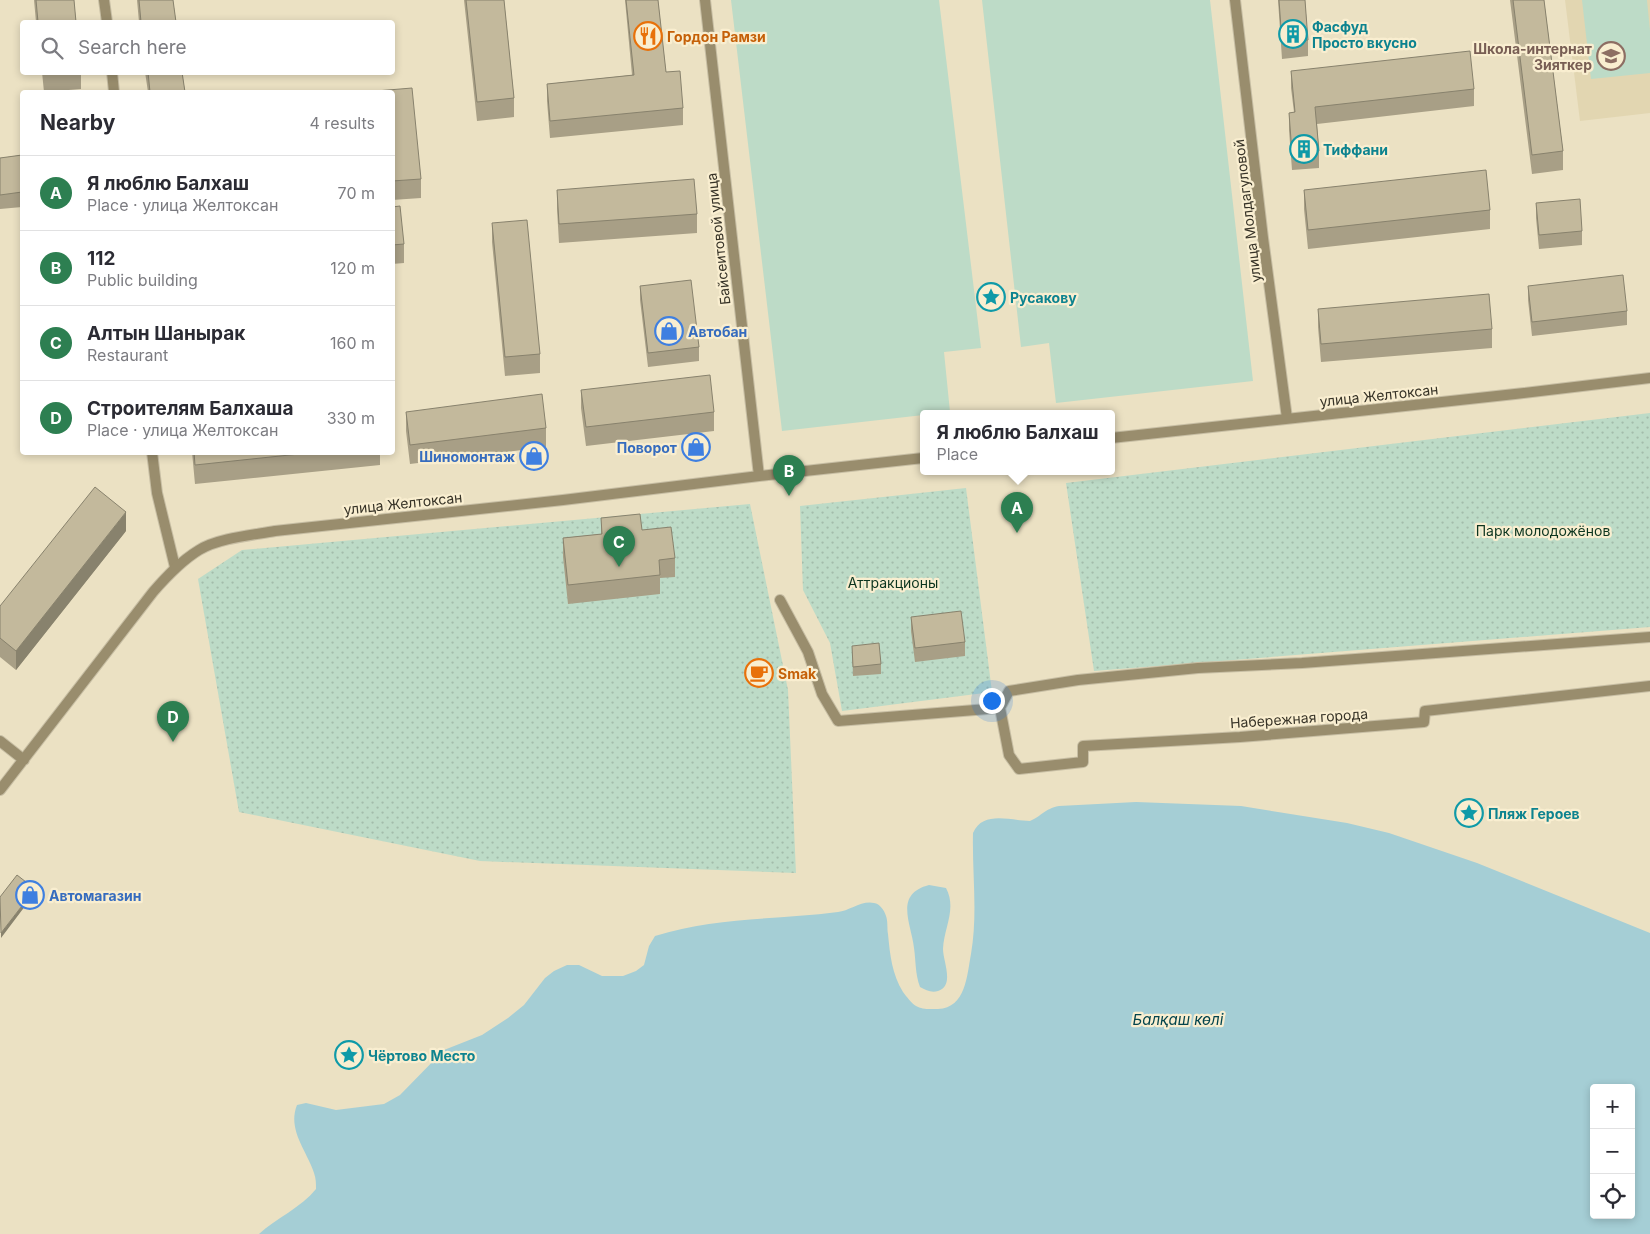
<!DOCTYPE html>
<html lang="en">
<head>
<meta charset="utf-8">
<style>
	body { margin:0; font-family:Inter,sans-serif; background:#f2f2f3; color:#2b2b33 }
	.controls { position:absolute; right:15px; bottom:15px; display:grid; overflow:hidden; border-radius:5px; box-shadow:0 2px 8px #0003 }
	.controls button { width:45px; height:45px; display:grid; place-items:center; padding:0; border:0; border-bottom:1px solid #e1e1e2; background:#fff; color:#2b2b33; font:25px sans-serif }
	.you { position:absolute; left:991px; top:700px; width:18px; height:18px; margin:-12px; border:4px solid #fff; border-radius:50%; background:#1a73e8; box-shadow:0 0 0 8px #1a73e833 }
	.badge { display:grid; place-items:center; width:32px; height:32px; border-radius:50%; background:#2d7f51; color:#fff; font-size:16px; font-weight:700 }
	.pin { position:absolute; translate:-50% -41px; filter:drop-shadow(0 1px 2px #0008) }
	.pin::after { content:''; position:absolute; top:26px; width:18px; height:15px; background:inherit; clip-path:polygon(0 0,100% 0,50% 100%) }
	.popup { position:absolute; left:920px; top:410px; width:195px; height:65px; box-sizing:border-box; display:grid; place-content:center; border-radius:5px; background:#fff; filter:drop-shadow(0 1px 4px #0005); font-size:16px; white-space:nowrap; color:#7c7c81 }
	.popup b { font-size:19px; color:#2b2b33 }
	.popup::after { content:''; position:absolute; left:50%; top:100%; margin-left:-10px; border:10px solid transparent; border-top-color:#fff }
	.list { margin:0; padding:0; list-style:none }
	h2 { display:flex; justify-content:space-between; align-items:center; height:65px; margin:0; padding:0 20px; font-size:21px }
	h2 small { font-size:16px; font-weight:400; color:#7c7c81 }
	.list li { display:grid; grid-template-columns:32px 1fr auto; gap:15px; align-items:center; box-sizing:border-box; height:75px; padding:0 20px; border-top:1px solid #e1e1e2 }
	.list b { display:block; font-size:19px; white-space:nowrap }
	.list p { margin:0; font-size:16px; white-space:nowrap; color:#7c7c81 }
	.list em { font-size:16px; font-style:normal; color:#7c7c81 }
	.icon { flex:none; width:28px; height:28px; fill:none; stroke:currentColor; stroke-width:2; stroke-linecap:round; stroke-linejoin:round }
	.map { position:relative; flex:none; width:1650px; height:1234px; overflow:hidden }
	.search { position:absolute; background:#fff; box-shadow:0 2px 8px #0003; left:20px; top:20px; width:375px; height:55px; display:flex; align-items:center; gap:12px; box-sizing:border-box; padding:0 18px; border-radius:5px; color:#7c7c81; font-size:19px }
	.panel { position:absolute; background:#fff; box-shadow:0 2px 8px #0003; left:20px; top:90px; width:375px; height:365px; border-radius:5px }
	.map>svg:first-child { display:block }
</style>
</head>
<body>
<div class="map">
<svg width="1650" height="1234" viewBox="0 0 1650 1234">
	<defs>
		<pattern id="park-dots" width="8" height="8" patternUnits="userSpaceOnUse" patternTransform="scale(1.25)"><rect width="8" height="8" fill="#bddbc7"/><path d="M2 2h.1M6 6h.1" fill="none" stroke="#a3bcab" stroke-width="1.8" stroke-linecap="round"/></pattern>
	</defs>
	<rect width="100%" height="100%" fill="#ebe1c3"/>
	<path fill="#e2d6b1" d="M1565 0H1650V113L1580 121Z"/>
	<path fill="#bddbc7" d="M731 0H939L981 348 944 352 950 412 782 431Z
		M982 0H1210L1253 381 1056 403 1049 343 1021 347Z
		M1582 0H1647L1650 31V73L1591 79Z"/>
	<path fill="url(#park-dots)" d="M1650 413V627L1094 671 1066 483Z
		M966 488 992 692 842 711 830 643 803 590 800 506Z
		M750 504 788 690 796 873 480 861 239 812 198 579 242 550Z"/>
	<path fill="#a5ced5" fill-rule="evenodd" d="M1136 802 1241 806 1347 823 1389 833 1477 863 1650 933V1234H259C276 1218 301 1208 316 1189 316 1184 316 1178 314 1173 307 1151 287 1130 297 1105L306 1103 336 1110 384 1104 400 1095 444 1050 482 1035 508 1018 524 1005 545 978 554 971 567 965H579L602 976H623L636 971 644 965 649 946 655 936C714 917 776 920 838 912 849 911 862 900 874 903 880 904 884 910 886 916 888 921 887 929 888 934 890 955 892 974 903 992 907 997 911 1003 916 1006 922 1010 931 1009 938 1009 966 1008 967 975 971 954 978 913 972 874 973 833 983 810 1011 821 1030 821 1042 816 1044 809 1059 806ZM1594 1088H1631V1215H1594Z
		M929 885 946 888C957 909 944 927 943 949 943 961 955 986 938 991 931 993 926 990 920 987 915 973 916 962 914 948 911 923 894 894 929 885Z"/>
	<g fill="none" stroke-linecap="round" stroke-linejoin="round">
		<defs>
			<path id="pedestrian" d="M780 600 808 652 822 694 838 721 1000 708
				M1650 637 1302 663 1198 668 1078 680 1009 691 1000 708 1009 755 1019 769 1083 762V746L1240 737 1424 722 1425 711 1650 686"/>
			<path id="minor" d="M104 0 107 22
				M112 72 114 92
				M152 452 157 493 175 567"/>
			<path id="tertiary" d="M705 0 759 476
				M1235 0 1263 238 1287 418
				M1111 438 1515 394 1650 378
				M0 741 24 760
				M0 790 153 592C167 576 181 561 199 550 218 538 253 535 275 531L563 500 759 476 923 458"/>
		</defs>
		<use href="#pedestrian" stroke="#c7bea4" stroke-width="12"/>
		<use href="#minor" stroke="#c7bea4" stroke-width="12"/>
		<use href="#tertiary" stroke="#c7bea4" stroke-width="12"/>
		<use href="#pedestrian" stroke="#998d6d" stroke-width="10"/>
		<use href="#minor" stroke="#998d6d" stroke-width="10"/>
		<use href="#tertiary" stroke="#998d6d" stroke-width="10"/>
	</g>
	<path fill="#a89f86" d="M34 0H74L76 22H36Z
		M137 0H173L176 22H139Z
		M464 0H504L514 98V117L477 121Z
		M625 0H658L666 72 683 108V125L550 138 547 101V84L632 75Z
		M1278 0H1308H1305L1308 40V56L1282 59Z
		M1510 0H1544L1563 151V170L1532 174Z
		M1291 71 1474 89V106L1317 124 1319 151V168L1292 170 1289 130V113L1294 112 1291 88Z
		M42 72H81V89L44 92Z
		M145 72H182L185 92H148Z
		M392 92 421 179V198L392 200Z
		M22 155V207L0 209V158Z
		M557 190 697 214V233L559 243 557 209Z
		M1304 190 1490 210V229L1308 249 1304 209Z
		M1536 203 1582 231V245L1539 249 1536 218Z
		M392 207 404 244V263L392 264Z
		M492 223 540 354V373L505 376 492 242Z
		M640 286 699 347V361L648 367 640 300Z
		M1528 286 1627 311V325L1532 336 1528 300Z
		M1318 309 1492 329V348L1321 362 1318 327Z
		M581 390 714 412V431L586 446 581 408Z
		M406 412 546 428V447L410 464 406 431Z
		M192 452H380V465L195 484Z
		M601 518 642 530 675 558V577L660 578V594L568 604 563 557V538L601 534Z
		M126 531 16 670 0 657V606Z
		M911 617 965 642V656L915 662 911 631Z
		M852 646 881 664V674L853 676Z"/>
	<path fill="#88826d" d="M126 512V531L16 670V651Z
		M35 889V893L1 938V933Z"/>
	<path fill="#c3b99c" stroke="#88826d" d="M36 0H74L76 22H38Z
		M139 0H173L176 22H141Z
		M466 0H504L514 98 477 102Z
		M626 0H658L666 72 680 71 683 108 550 121 547 84 634 75Z
		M1279 0H1305L1308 40 1282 42Z
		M1513 0H1544L1563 151 1532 155Z
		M1470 51 1474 89 1315 107 1319 151 1292 153 1289 113 1295 112 1291 71Z
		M44 72H60L44 74Z
		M148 72H182L185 92H150Z
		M412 88 421 179 392 181V92H364Z
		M22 155V192L0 195V158Z
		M1486 170 1490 210 1308 230 1304 190Z
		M694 179 697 214 559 224 557 190Z
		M1580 199 1582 231 1539 235 1536 203Z
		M400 206 404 244 392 245V207Z
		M527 220 540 354 505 357 492 223Z
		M1623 275 1627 311 1532 322 1528 286Z
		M691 280 699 347 648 353 640 286Z
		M1489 294 1492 329 1321 344 1318 309Z
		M710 375 714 412 586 427 581 390Z
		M542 394 546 428 410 445 406 412Z
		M194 452H318L195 465Z
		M95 487 126 512 16 651 0 638V606Z
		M640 514 642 530 671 527 675 558 659 560 660 575 568 585 563 538 602 534 601 518Z
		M961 611 965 642 915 648 911 617Z
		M879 643 881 664 853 667 852 646Z
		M17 875 35 889 1 933 0 897Z"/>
	<defs>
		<symbol id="building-ring" viewBox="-11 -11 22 22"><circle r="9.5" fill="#f9eed0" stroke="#0f9aa8" stroke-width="1.5"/><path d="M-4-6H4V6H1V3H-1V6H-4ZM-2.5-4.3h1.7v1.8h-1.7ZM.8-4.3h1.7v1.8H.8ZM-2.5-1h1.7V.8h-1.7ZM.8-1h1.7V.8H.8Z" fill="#0f9aa8"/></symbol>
		<symbol id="restaurant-ring" viewBox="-11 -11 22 22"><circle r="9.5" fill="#f9eed0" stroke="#e8710a" stroke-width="1.5"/><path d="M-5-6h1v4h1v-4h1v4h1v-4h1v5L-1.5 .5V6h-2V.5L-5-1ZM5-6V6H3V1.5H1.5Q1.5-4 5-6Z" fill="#e8710a"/></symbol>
		<symbol id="school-ring" viewBox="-11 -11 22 22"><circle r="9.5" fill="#f9eed0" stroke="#8d6e63" stroke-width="1.5"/><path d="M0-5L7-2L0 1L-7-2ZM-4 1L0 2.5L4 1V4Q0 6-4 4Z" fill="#8d6e63"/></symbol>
		<symbol id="sight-ring" viewBox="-11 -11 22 22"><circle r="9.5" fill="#f9eed0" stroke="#0f9aa8" stroke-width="1.5"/><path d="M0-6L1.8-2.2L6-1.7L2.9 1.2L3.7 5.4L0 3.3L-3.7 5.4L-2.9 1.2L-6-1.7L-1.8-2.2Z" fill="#0f9aa8"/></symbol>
		<symbol id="shop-ring" viewBox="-11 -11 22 22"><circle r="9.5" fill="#f9eed0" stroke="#3f7fe0" stroke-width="1.5"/><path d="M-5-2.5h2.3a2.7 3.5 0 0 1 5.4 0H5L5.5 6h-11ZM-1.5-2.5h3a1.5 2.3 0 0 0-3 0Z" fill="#3f7fe0"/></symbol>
		<symbol id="cafe-ring" viewBox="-11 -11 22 22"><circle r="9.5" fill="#f9eed0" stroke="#e8710a" stroke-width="1.5"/><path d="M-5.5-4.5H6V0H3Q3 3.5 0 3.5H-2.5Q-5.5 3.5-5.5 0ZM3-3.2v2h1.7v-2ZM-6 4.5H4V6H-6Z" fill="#e8710a"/></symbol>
	</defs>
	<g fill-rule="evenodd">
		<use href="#building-ring" x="1277" y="18" width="32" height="32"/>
		<use href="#restaurant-ring" x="632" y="20" width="32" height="32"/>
		<use href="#school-ring" x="1595" y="40" width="32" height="32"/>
		<use href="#building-ring" x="1288" y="133" width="32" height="32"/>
		<use href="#sight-ring" x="975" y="281" width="32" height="32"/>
		<use href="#shop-ring" x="653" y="315" width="32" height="32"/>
		<use href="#shop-ring" x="680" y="431" width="32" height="32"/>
		<use href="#shop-ring" x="518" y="440" width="32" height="32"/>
		<use href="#cafe-ring" x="743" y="657" width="32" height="32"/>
		<use href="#sight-ring" x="1453" y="797" width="32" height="32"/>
		<use href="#shop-ring" x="14" y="879" width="32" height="32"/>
		<use href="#sight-ring" x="333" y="1039" width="32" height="32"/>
	</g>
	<g text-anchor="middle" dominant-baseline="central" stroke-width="4.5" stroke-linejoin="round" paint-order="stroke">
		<g font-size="14" font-weight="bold" fill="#0d838f" stroke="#f9eed0" text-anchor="start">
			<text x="1312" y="26">Фасфуд<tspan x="1312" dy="16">Просто вкусно</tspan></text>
			<text x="1323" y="149">Тиффани</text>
			<text x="1010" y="297">Русакову</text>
			<text x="1488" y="813">Пляж Героев</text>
			<text x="368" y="1055">Чёртово Место</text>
		</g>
		<g font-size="14" font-weight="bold" fill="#c56008" stroke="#f9eed0" text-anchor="start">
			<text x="667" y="36">Гордон Рамзи</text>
			<text x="778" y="673">Smak</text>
		</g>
		<g font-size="14" font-weight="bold" fill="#785e54" stroke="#f9eed0" text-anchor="end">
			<text x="1592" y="48">Школа-интернат<tspan x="1592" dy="16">Зияткер</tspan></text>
		</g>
		<g font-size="14" fill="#373327" stroke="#f9eed0">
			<text transform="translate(1247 211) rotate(-97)">улица Молдагуловой</text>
			<text transform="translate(718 239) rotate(-96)">Байсеитовой улица</text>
			<text transform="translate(1379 395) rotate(-6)">улица Желтоксан</text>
			<text transform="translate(403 503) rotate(-6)">улица Желтоксан</text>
			<text transform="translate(1299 718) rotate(-4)">Набережная города</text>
		</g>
		<g font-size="14" font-weight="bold" fill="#366cbe" stroke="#f9eed0" text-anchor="start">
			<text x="688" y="331">Автобан</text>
			<text x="677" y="447" text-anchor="end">Поворот</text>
			<text x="515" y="456" text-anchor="end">Шиномонтаж</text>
			<text x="49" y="895">Автомагазин</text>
		</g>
		<g font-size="14" fill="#0c351f" stroke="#f9eed0">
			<text x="1543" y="530">Парк молодожёнов</text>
			<text x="893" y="582">Аттракционы</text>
		</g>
		<g font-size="15" font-style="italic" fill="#03444c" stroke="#f9eed0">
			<text x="1178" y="1019">Балқаш көлі</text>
		</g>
	</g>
</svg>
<div class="controls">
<button>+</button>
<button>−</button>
<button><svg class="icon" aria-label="locate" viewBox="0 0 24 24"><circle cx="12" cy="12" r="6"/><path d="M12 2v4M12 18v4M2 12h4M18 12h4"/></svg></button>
</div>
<div class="you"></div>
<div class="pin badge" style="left:1017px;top:533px">A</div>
<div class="popup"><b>Я люблю Балхаш</b>Place</div>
<div class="pin badge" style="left:789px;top:496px">B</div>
<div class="pin badge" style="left:619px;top:567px">C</div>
<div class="pin badge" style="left:173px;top:742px">D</div>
<div class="search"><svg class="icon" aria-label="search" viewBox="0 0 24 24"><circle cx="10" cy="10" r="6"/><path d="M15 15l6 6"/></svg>Search here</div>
<section class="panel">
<h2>Nearby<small>4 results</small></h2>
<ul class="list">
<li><span class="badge">A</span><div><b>Я люблю Балхаш</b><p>Place · улица Желтоксан</p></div><em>70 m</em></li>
<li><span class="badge">B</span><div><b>112</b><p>Public building</p></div><em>120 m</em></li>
<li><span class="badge">C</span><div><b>Алтын Шанырак</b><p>Restaurant</p></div><em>160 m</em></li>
<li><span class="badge">D</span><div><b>Строителям Балхаша</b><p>Place · улица Желтоксан</p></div><em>330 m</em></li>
</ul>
</section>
</div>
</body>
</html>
